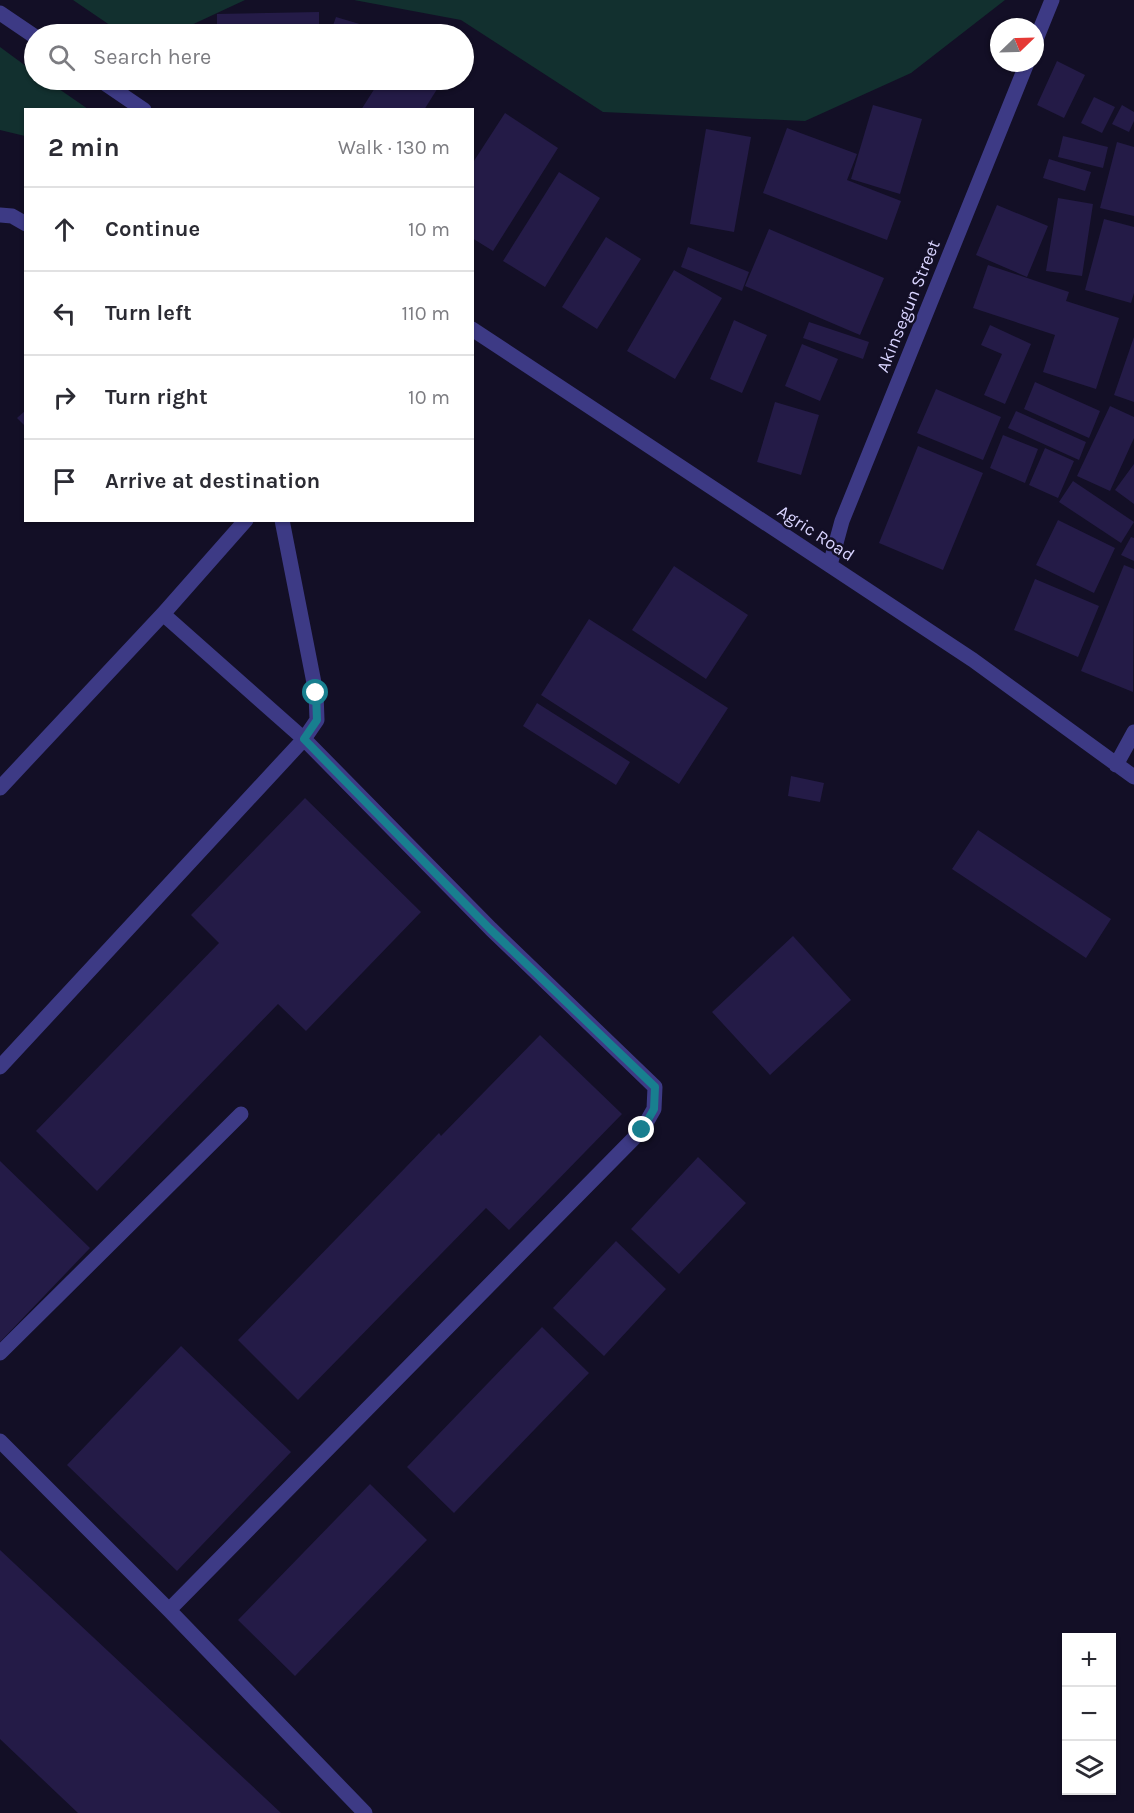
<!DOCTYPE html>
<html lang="en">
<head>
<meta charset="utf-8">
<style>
	body { margin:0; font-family:Karla,sans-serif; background:#f7f7f7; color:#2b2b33 }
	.controls { position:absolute; right:18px; bottom:18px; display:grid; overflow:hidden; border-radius:0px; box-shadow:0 2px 4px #0004 }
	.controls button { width:54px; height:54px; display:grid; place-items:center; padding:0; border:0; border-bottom:2px solid #e1e1e2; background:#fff; color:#2b2b33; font:30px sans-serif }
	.compass { position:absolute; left:990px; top:18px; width:54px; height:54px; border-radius:50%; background:#fff; box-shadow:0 2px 4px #0004; rotate:67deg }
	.stop { position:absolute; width:18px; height:18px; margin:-14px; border:4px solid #187f8f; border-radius:50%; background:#fff }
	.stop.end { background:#187f8f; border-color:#fff; box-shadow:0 2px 6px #0008 }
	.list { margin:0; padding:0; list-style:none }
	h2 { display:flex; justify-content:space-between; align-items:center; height:78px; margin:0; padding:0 24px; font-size:26px }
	h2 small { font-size:20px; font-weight:400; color:#7c7c81 }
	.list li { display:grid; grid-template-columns:39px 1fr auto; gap:18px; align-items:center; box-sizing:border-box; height:84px; padding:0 24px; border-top:2px solid #e1e1e2 }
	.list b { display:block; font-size:22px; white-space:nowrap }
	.list em { font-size:20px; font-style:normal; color:#7c7c81 }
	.icon { flex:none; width:33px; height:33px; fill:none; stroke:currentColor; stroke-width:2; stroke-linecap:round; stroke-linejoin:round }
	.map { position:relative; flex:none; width:1134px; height:1813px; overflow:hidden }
	.search { position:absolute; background:#fff; box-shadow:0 2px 4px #0004; left:24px; top:24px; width:450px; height:66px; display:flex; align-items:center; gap:15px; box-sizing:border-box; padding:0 21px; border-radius:33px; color:#7c7c81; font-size:22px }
	.panel { position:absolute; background:#fff; box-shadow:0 2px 4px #0004; left:24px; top:108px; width:450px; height:414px; border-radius:0px }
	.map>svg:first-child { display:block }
</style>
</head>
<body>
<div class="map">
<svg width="1134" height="1813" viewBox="0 0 1134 1813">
	<rect width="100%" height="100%" fill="#130f26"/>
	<path fill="#12302f" d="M73 0H245L172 34H123Z
		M354 0H1005L911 73 805 121 603 112 461 20Z
		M0 47 34 72V80H46L88 109 26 110 25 136 0 130Z"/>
	<path fill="#241b47" d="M319 12V34H217V14Z
		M336 17 383 31 382 34H330Z
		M1057 61 1085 75 1064 118 1037 105Z
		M380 80H428L439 86 424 110H361Z
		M1094 97 1115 107 1102 133 1081 123Z
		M873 105 922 119 900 194 851 179Z
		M1122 105 1134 112V121L1129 132 1112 124Z
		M505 113 558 148 493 251 472 238V164Z
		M787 128 857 154 847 180 901 201 887 240 763 193Z
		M706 129 751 137 734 232 690 224Z
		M1063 136 1108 147 1103 168 1058 157Z
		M1117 142 1134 147V216L1100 208Z
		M1049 159 1091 172 1085 191 1043 178Z
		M559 172 600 198 545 287 503 261Z
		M1058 198 1093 204 1082 276 1046 271Z
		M997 205 1048 226 1027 277 976 255Z
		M1104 219 1134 227V293L1131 303 1085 290Z
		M769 229 884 278 860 335 745 286Z
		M606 237 641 259 597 329 562 307Z
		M688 247 749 272 742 291 681 267Z
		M988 265 1069 292 1066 301 1119 318 1096 389 1043 372 1055 335 973 308Z
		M674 270 722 298 675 379 627 351Z
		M734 320 767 335 742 393 710 379Z
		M809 322 869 342 863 359 803 338Z
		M990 325 1031 344 1005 404 984 395 1002 354 981 345Z
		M1134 337V402L1114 395Z
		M802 344 838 359 820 401 785 386Z
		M1035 382 1100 411 1089 438 1024 409Z
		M936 389 1001 417 983 460 917 433Z
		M775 402 819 415 801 475 757 462Z
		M1110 406 1134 417V438L1110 491 1077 476Z
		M26 410V427L17 418Z
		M1016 411 1086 442 1079 460 1008 428Z
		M1003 435 1038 449 1025 483 990 468Z
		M918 446 983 473 943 570 879 543Z
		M1045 448 1074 461 1058 498 1029 485Z
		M1134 464V504L1115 490Z
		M1073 481 1134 522 1121 543 1059 502Z
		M1058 520 1115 548 1094 593 1036 565Z
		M1131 537 1134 538V561L1121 555Z
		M1124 565 1134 569 1133 692 1081 671Z
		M674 566 748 615 706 679 632 630Z
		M1035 579 1099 606 1078 657 1014 630Z
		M589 619 728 708 679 784 541 695Z
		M537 703 630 762 616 785 523 726Z
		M791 776 824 783 820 802 788 796Z
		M305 798 421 912 306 1031 278 1004 97 1191 36 1131 219 943 191 915Z
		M978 830 1111 919 1086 958 952 869Z
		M793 936 851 1000 770 1075 712 1012Z
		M540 1035 622 1114 509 1230 486 1208 298 1400 238 1340 439 1133 441 1136Z
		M698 1157 746 1203 679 1274 631 1229Z
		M0 1161 90 1248 0 1342Z
		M616 1241 666 1289 604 1356 553 1308Z
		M542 1327 589 1373 454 1513 407 1467Z
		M181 1346 291 1452 177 1571 67 1465Z
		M370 1484 427 1540 295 1676 238 1620Z
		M0 1550 281 1813H78L0 1739Z"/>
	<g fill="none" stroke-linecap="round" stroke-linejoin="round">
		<path stroke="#3d3a85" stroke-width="15" d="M0 215 12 216 26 224
			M163 614 304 739 491 929 655 1087 654 1109 642 1130 169 1610
			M0 788 163 614 246 520
			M0 1067 304 739 317 720 316 693 282 520
			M0 1353 241 1114
			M0 1441 169 1610 365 1813"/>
		<path stroke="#3d3a85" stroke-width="15" d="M0 13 34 36
			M1035 42 1052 0
			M100 80 144 110
			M472 329 973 660 1134 777
			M830 565 842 521 1027 63
			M1116 765 1134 732"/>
	</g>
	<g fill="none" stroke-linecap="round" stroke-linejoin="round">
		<path stroke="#187f8f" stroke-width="8" d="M316 693 317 720 304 739 490 929 655 1087 654 1109 642 1130"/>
	</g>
	<g text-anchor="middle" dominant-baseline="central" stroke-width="5" stroke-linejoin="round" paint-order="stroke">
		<g font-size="18" fill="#d9d4ff" stroke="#130f26">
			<text transform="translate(908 306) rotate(-68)">Akinsegun Street</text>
			<text transform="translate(816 533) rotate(33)">Agric Road</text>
		</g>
	</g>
</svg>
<div class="controls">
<button>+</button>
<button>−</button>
<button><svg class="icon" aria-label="layers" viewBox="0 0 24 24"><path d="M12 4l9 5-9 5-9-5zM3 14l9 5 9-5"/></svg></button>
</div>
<svg class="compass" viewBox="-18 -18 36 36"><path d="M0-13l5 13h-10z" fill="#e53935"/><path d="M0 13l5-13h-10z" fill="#7c7c81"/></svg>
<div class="stop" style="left:316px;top:693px"></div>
<div class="stop end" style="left:642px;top:1130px"></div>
<div class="search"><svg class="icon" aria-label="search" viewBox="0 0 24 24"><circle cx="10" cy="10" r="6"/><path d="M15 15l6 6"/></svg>Search here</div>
<section class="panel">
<h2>2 min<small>Walk · 130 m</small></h2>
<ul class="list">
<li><svg class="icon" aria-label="ahead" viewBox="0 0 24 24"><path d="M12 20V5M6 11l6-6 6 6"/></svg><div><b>Continue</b></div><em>10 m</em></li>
<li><svg class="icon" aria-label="left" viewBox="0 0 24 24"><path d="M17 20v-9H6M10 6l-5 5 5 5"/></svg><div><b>Turn left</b></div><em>110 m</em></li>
<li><svg class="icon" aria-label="right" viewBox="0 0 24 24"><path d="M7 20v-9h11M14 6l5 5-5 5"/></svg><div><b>Turn right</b></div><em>10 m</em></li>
<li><svg class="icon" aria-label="arrive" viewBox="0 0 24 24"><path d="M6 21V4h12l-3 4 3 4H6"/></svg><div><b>Arrive at destination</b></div></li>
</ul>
</section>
</div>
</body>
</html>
